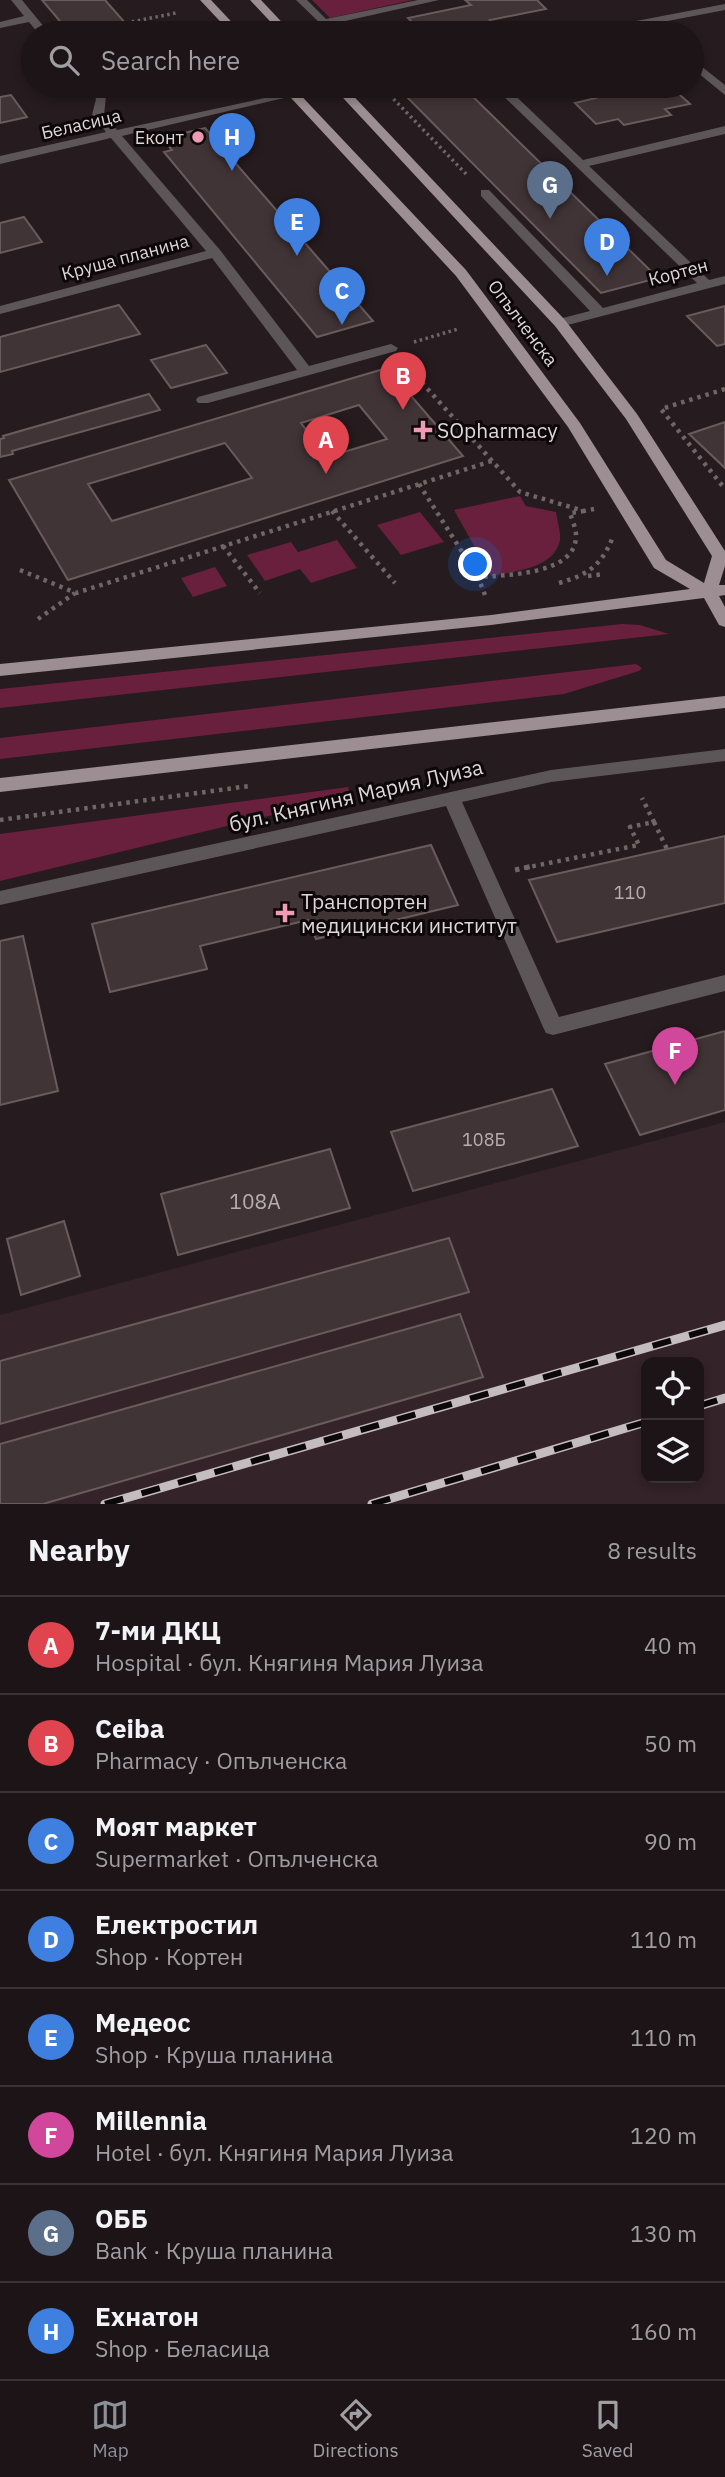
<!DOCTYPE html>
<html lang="en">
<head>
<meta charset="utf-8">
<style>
	body { margin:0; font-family:"IBM Plex Sans",sans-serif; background:#292123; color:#f1f3f6 }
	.controls { position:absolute; right:21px; bottom:21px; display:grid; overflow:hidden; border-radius:14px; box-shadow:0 4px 10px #0003 }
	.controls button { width:63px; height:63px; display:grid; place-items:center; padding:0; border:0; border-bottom:2px solid #3a3335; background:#1c1416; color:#f1f3f6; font:35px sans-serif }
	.you { position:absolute; left:476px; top:565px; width:24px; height:24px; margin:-18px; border:5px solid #fff; border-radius:50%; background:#1a73e8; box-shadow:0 0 0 10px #1a73e833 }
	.badge { display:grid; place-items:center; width:46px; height:46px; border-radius:50%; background:#8c9099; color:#fff; font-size:23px; font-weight:700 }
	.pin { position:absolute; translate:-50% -58px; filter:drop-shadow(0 2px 4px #0008) }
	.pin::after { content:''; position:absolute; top:37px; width:24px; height:21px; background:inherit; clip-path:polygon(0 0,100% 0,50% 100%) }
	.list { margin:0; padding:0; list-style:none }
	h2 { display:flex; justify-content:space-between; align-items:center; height:91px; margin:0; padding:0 28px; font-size:30px }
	h2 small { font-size:23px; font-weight:400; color:#a09ea1 }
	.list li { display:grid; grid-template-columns:46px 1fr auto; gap:21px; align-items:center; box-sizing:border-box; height:98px; padding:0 28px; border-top:2px solid #3a3335 }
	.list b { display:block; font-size:26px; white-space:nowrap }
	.list p { margin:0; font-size:23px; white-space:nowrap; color:#a09ea1 }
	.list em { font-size:23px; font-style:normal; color:#a09ea1 }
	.icon { flex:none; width:38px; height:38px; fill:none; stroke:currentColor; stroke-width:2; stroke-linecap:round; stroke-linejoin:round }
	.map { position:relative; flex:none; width:725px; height:1504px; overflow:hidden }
	.search { position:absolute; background:#1c1416; box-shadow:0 4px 10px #0003; left:21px; right:21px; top:21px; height:77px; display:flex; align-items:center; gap:18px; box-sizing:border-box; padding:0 24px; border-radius:38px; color:#a09ea1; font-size:26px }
	.sheet { height:875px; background:#1c1416 }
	nav { display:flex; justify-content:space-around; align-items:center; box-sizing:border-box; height:98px; border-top:2px solid #3a3335; background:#1c1416; font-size:19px; color:#a09ea1 }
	nav a { display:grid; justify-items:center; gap:4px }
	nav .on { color:#8c9099 }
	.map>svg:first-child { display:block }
</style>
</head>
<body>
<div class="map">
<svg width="725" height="1504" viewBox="0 0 725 1504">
	<rect width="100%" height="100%" fill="#261b1e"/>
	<path fill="#342329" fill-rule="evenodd" d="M725 1122V1504H0V1315ZM646 1362H699V1478H646Z"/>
	<path fill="#68203c" d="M312 0H413L330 18Z
		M520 496 526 506 556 512C557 520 561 532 560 540 554 569 515 571 491 576L454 510Z
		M420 512 444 542 401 555 377 525Z
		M337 540 357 568 311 583 300 569 265 581 247 555 291 542 298 552Z
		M215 567 227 586 193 597 181 578Z
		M622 624 640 625 669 634 0 708V689Z
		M636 664 642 668 639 671 564 694 0 759V738Z
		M348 787 351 796 0 881V834Z"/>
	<path fill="#413437" stroke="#695b5e" stroke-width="2" fill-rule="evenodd" d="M42 0H105L134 33H70Z
		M465 0H537L546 9 490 20 496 25 458 33H424L408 18 471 5Z
		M113 86H157L121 94Z
		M396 86H462L658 278 601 293Z
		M625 86H640L643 89 670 86 690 104 665 109 671 115 624 125 618 119 596 124 575 103 596 98 591 93Z
		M11 95 27 117 0 123V97Z
		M205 128 318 258 373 321 317 337 164 152 172 150 162 138Z
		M24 217 42 242 0 253V223Z
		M119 305 140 334 0 372V337Z
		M725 306V344L717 346 687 316Z
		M206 345 227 373 171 388 151 360Z
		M387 368 463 456 68 580 9 480ZM359 405 387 439 327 457 301 423ZM225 443 252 478 112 521 88 484Z
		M149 394 160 410 12 451 13 454 0 457V439L4 438 3 436Z
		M725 422V468L689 434Z
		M725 836V903L557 942 529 880Z
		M431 845 458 905 316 939 308 920 200 946 207 969 110 992 92 924Z
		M23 936 58 1091 0 1105V941Z
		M725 1031V1110L640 1135 605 1064Z
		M552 1089 578 1146 413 1191 391 1132Z
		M330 1149 350 1208 178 1255 161 1194Z
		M64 1221 80 1276 21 1295 7 1239Z
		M449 1238 469 1292 0 1424V1361Z
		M460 1314 483 1377 43 1504H0V1444Z"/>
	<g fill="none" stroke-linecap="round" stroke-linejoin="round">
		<path stroke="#706668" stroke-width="3.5" stroke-dasharray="2.5 3.5" stroke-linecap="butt" d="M126 23 176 13
			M381 86 468 176
			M414 342 458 329
			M407 366 418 378"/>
		<path stroke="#706668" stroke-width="4.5" stroke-dasharray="3.5 5" stroke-linecap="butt" d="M416 376 520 492 584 511 594 509
			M725 389 661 409 725 489
			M419 484 478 577
			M332 511 395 583
			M223 546 260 593
			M20 570 76 593 492 461
			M588 576 604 574
			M559 583C587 575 601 566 612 539
			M485 595 478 577C506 575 577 575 576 535 576 528 572 520 570 513L584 511
			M38 619 75 593
			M0 820 249 786
			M654 822 667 849
			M524 868 639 845 630 827 654 822 642 798"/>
		<path stroke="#706668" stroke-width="5" stroke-dasharray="4.5 6" stroke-linecap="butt" d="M515 870 533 866"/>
		<path fill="#5d5658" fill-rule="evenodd" d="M11 0H22L49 33H38L29 22 0 28V22L24 16Z
			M296 0H307L326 19 418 0H439L323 26Z
			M725 4V10L605 33H583L589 30Z
			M692 59 725 85V95L692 68Z
			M84 86H96L106 96 104 115 117 130 297 91V95L122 136 220 250 309 366 391 344 398 348 396 351 208 403H198L196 400 198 397 297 370 212 258 0 314V306L206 251 111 138 0 164V156L106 132 92 115 96 99Z
			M493 86H505L583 160 725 126V134L589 166 709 280 725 276V284L560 327 555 326V320L590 311 481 196V190H489L603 308 697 283Z
			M725 749V761L551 782 462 802 559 1017 725 975V991L553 1035 546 1033 543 1027 446 806 0 905V891L551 770Z"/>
		<path fill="#9c8e92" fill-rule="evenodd" d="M200 0H211L242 33H231Z
			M250 0H261L292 33H281Z
			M280 86H292L466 270 580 423 666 560 704 583 712 556 626 419 555 326 332 86H344L565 320 637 414 725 551V566L719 585H725V595L719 596 725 607V627L719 625 704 598 491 625 0 676V664L491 615 690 589 654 568 568 427 456 276Z
			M725 696V708L0 792V778Z"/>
		<defs>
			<path id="rail" d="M699 1406 725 1398
				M105 1504 725 1325
				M372 1504 646 1422"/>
		</defs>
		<use href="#rail" stroke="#c4bcbe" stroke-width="9"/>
		<use href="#rail" stroke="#0c0708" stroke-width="6" stroke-dasharray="19" stroke-linecap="butt"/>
	</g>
	<g fill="#f09ab5" stroke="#0c0708" stroke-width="2.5">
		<circle cx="198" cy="137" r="7"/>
		<path d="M419.5 419.5h7v7h7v7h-7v7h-7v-7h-7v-7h7z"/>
		<path d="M281.5 902.5h7v7h7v7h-7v7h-7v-7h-7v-7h7z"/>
	</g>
	<g text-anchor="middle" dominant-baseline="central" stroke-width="6" stroke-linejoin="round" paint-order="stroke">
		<g font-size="18" fill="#ded6d8" stroke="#0c0708">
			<text transform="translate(81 124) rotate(-13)">Беласица</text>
			<text transform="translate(125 257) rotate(-15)">Круша планина</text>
			<text transform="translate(678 272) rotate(-15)">Кортен</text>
			<text transform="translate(523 323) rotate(53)">Опълченска</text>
		</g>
		<g font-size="18" fill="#ded6d8" stroke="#0c0708" text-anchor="end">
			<text x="184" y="137">Еконт</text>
		</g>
		<g font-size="18" fill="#b7aeb0">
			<text x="630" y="892">110</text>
			<text x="484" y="1139">108Б</text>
		</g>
		<g font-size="21" fill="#ded6d8" stroke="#0c0708" text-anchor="start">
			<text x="437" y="430">SOpharmacy</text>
			<text x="301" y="901">Транспортен<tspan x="301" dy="24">медицински институт</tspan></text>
		</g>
		<g font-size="21" fill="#ded6d8" stroke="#0c0708">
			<text transform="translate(356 795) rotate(-13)">бул. Княгиня Мария Луиза</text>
		</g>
		<g font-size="21" fill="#b7aeb0">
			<text x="255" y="1201">108А</text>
		</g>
	</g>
</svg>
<div class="controls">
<button><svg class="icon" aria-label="locate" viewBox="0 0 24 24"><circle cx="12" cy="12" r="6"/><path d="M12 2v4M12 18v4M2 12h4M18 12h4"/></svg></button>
<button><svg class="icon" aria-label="layers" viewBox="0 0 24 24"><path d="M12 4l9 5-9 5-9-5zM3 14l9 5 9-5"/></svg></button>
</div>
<div class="you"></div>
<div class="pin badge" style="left:326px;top:474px;background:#e0444e">A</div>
<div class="pin badge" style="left:403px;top:410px;background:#e0444e">B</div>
<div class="pin badge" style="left:342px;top:325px;background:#3f7fe0">C</div>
<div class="pin badge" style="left:607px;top:276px;background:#3f7fe0">D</div>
<div class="pin badge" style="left:297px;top:256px;background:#3f7fe0">E</div>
<div class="pin badge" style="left:675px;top:1085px;background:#d1479c">F</div>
<div class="pin badge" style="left:550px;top:219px;background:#5c6f8a">G</div>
<div class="pin badge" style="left:232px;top:171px;background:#3f7fe0">H</div>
<div class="search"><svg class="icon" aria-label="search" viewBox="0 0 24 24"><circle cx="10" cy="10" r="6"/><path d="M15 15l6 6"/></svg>Search here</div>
</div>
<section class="sheet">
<h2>Nearby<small>8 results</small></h2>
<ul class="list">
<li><span class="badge" style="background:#e0444e">A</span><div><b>7-ми ДКЦ</b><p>Hospital · бул. Княгиня Мария Луиза</p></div><em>40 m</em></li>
<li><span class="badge" style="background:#e0444e">B</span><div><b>Ceiba</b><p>Pharmacy · Опълченска</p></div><em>50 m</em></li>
<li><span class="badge" style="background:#3f7fe0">C</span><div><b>Моят маркет</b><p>Supermarket · Опълченска</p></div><em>90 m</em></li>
<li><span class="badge" style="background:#3f7fe0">D</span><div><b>Електростил</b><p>Shop · Кортен</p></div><em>110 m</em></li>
<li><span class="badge" style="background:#3f7fe0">E</span><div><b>Медеос</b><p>Shop · Круша планина</p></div><em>110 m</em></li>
<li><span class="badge" style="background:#d1479c">F</span><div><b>Millennia</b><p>Hotel · бул. Княгиня Мария Луиза</p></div><em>120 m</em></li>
<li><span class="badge" style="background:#5c6f8a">G</span><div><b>ОББ</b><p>Bank · Круша планина</p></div><em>130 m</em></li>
<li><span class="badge" style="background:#3f7fe0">H</span><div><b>Ехнатон</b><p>Shop · Беласица</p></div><em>160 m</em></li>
</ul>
</section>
<nav>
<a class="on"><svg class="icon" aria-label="map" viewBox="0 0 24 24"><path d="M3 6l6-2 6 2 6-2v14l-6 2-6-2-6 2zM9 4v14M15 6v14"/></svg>Map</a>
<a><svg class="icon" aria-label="directions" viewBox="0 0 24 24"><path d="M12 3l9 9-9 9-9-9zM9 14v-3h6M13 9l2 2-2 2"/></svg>Directions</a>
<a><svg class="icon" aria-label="saved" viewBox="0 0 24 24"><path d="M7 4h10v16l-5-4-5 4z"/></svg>Saved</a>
</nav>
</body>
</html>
